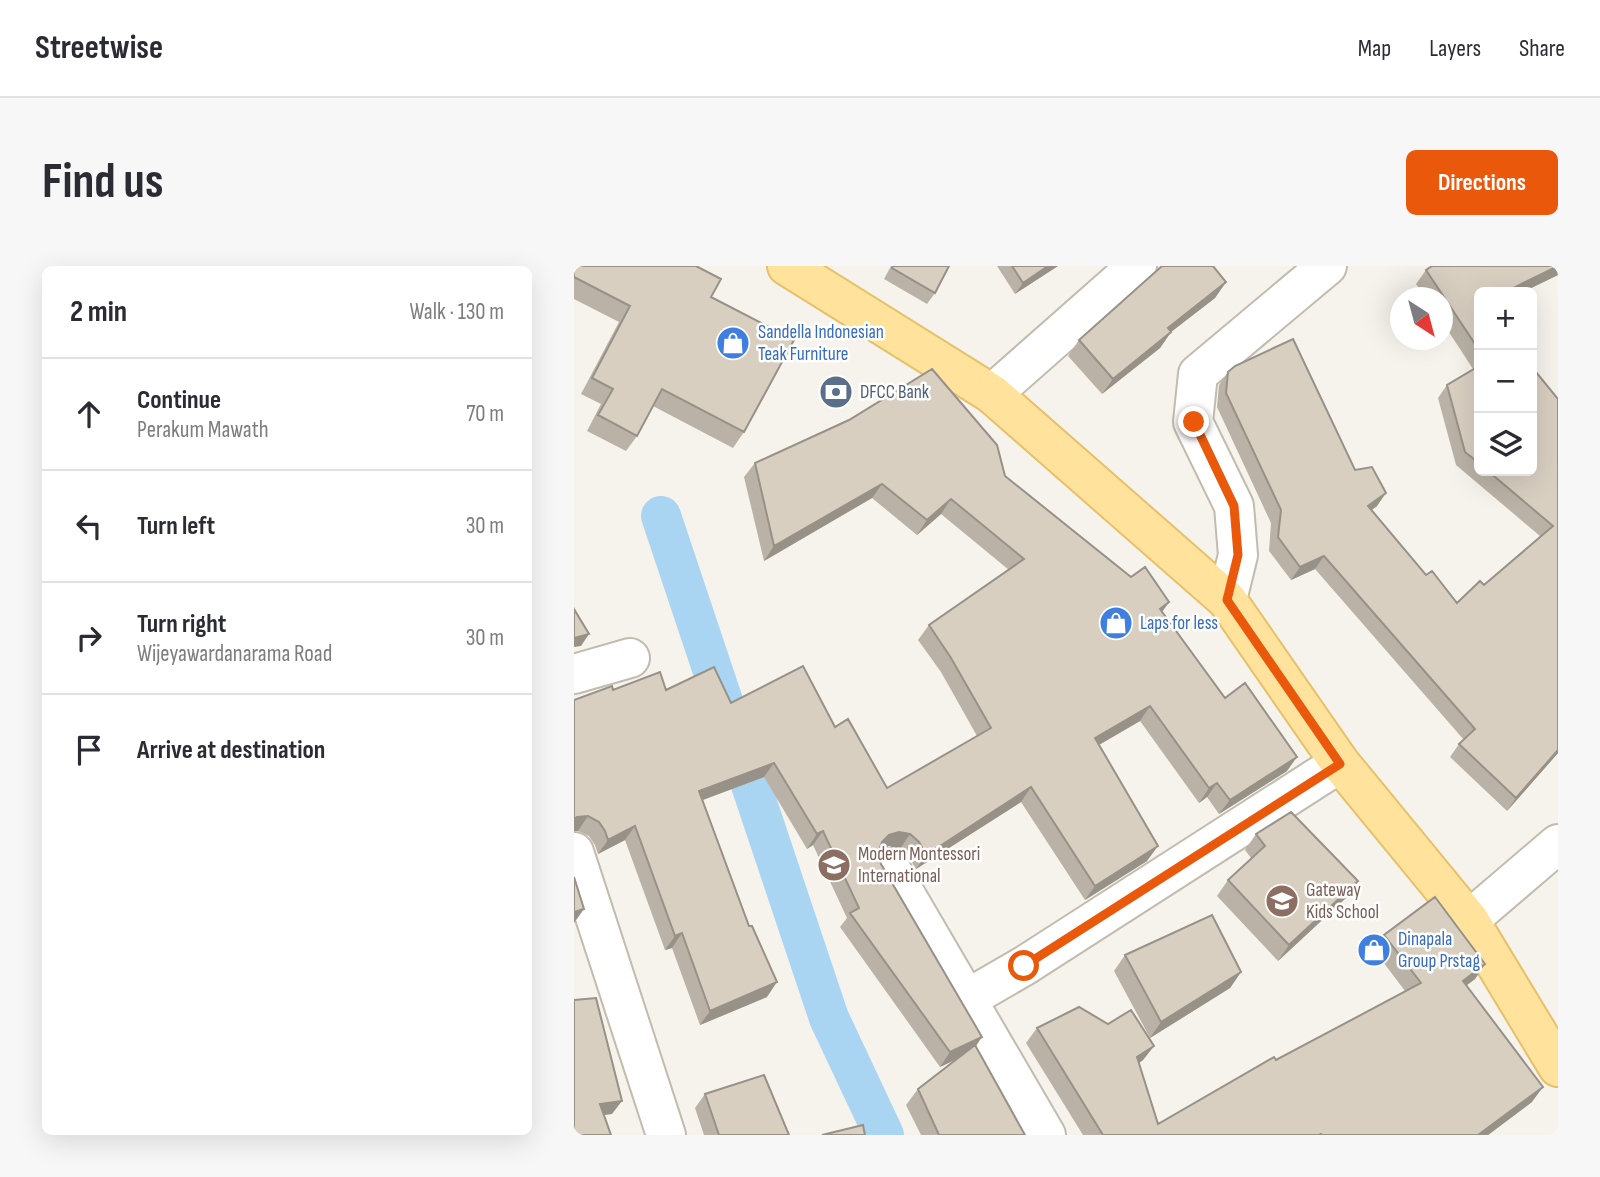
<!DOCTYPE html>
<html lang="en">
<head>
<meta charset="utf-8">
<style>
	body { margin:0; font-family:"Sofia Sans Condensed",sans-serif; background:#f7f7f7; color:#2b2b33 }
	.controls { position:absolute; right:21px; top:21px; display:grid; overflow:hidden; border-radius:10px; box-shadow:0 7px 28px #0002 }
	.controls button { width:63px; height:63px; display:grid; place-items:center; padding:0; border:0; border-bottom:2px solid #e1e1e2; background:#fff; color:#2b2b33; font:35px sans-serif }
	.compass { position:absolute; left:816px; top:21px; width:63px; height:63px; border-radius:50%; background:#fff; box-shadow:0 7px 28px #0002; rotate:144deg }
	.stop { position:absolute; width:21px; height:21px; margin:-16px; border:5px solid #ea580c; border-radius:50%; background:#fff }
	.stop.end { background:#ea580c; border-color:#fff; box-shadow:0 2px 7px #0008 }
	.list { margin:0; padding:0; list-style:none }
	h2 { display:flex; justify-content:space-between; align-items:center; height:91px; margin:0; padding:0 28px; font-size:30px }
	h2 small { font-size:23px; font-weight:400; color:#7c7c81 }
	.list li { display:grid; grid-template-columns:46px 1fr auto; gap:21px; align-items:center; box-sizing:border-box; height:112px; padding:0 28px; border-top:2px solid #e1e1e2 }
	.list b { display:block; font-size:26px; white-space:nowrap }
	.list p { margin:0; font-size:23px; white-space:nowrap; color:#7c7c81 }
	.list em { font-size:23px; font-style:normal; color:#7c7c81 }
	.icon { flex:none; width:38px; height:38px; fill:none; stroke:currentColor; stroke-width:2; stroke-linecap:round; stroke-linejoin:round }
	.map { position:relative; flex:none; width:984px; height:869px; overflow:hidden; border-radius:10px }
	header { display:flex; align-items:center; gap:42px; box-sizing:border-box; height:98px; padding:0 35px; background:#fff; border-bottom:2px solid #e1e1e2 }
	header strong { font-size:33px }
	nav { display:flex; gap:38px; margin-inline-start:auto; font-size:24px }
	.intro { display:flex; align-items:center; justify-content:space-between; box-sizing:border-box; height:168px; padding:0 42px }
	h1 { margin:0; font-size:49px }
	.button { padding:18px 32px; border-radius:10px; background:#ea580c; color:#fff; font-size:24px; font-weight:700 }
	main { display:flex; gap:42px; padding:0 42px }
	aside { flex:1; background:#fff; border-radius:10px; box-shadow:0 7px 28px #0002 }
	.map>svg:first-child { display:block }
</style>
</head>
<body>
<header>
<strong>Streetwise</strong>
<nav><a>Map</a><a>Layers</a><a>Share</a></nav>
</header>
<div class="intro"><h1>Find us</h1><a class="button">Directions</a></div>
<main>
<aside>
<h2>2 min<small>Walk · 130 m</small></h2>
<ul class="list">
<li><svg class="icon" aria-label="ahead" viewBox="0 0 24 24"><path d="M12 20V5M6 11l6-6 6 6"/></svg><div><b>Continue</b><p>Perakum Mawath</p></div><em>70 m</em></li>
<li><svg class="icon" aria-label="left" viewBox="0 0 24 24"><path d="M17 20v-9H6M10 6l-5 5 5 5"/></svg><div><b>Turn left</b></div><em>30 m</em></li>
<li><svg class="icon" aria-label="right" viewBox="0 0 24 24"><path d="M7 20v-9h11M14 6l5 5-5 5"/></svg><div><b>Turn right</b><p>Wijeyawardanarama Road</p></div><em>30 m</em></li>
<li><svg class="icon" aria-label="arrive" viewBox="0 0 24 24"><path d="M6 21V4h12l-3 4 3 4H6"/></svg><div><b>Arrive at destination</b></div></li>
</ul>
</aside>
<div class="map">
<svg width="984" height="869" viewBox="0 0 984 869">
	<rect width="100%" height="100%" fill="#f6f3ec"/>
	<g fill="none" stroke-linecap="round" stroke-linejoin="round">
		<path stroke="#a9d4f2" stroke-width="40" d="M87 250 255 752 310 869"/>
		<defs>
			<path id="minor" d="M418 128 563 0
				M653 334 664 289 660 240 619 156 624 108 753 0
				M0 408 56 392
				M0 586 92 869
				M316 602 472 869
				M895 654 984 578
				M393 733 450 700 766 497"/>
			<path id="major" d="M213 0 418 128 653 334 766 497 895 654 984 801"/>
		</defs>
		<use href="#minor" stroke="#c2bbae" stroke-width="42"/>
		<use href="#major" stroke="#e6c16a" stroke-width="42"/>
		<use href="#minor" stroke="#fff" stroke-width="38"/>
		<use href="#major" stroke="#ffe39c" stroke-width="38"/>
	</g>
	<path fill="#bab2a6" d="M0 0 137 31 170 166 159 182 79 140 63 170 52 185 13 165 27 138 7 128 45 56 0 33Z
		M317 0H375L361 27 353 38 310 13Z
		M423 0H484L441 28Z
		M984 0V9L949 26H905V205H958L984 133V487L933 545 876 491 885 478 890 474 741 303 717 314 695 285 697 257 643 141 645 119 654 106 781 204 803 240 798 244 852 309 883 337 910 319 966 270 882 199 864 132 873 119 899 103 869 57V32H852L842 18 852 4Z
		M652 16 641 32 597 66 586 82 528 128 494 90 505 74Z
		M181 197 431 210 557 311 595 336 588 346 651 432 713 505 645 548 633 531 625 537 566 455 525 479 573 595 511 634 447 536 342 603 334 590 326 583 315 580 305 583 304 587 307 598 402 780 451 869H347L332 839 344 823 382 793 366 801 266 661 273 652 239 579 233 583 190 511 129 534 193 731 126 759 98 682 91 684 51 574 24 588 21 579 15 570 4 565H0V434L39 424H92L157 437 261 461 313 522 403 470 367 406 344 374 355 359 435 304 367 248 343 269 298 232 190 295 170 211Z
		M682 568 773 631 704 695 643 630 654 614 677 592 671 584Z
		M810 669 911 698 901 713 892 720 958 836 914 869H509L452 777 463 762 534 758 580 780 569 794 565 797 584 858 831 725 800 684Z
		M551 689 667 706 656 722 576 772 540 705Z
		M131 828 215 869H130L121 842Z"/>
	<path fill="#979187" d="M474 0H484L441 28 449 17Z
		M984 0V9L949 26H937L939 22Z
		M652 16 641 32 597 66 586 82 528 128 539 113 594 62Z
		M308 218 298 232 190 295 200 280Z
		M812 227 803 240 785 253 794 240Z
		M377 233 367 248 343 269 353 254Z
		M750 290 741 303 717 314 726 301Z
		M595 336 585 350 586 343Z
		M15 368 7 380 0 381V372Z
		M576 440 566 455 511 487 521 472Z
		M984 484V487L933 545 942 532Z
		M723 491 713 505 645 548 656 534Z
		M200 497 190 511 115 539 125 525Z
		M643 517 633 531 625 537 635 522Z
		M457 521 447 536 342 603 352 589Z
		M14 550 4 565H0V553L3 551Z
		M61 560 51 574 24 588 34 574Z
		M249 565 239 579 233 583 243 568Z
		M325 566 336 568 326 583 315 580 304 584 308 576 315 569Z
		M584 580 573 595 511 634 521 620Z
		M784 615 773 631 704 695 715 679Z
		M10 643 0 657V646Z
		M108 667 98 682 91 684 101 670Z
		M911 698 901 713 878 730 889 715Z
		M667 706 656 722 576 772 587 756Z
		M203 716 193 731 126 759 136 745Z
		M408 771 398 786 366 801 376 786Z
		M580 780 569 794 553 806 563 791Z
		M969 821 958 836 914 869H904Z
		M48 835 38 848 17 851 26 838Z"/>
	<path fill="#d8cfc1" stroke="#979187" stroke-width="2" d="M0 0H122L147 13 137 31 220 74 170 166 88 123 63 170 24 149 39 123 18 112 56 40 0 11Z
		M319 0H375L361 27 318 2Z
		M438 0H474L449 17Z
		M588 0H639L652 16 594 62 597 66 539 113 505 74Z
		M858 0H984L939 22 942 26H905V84L852 4Z
		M719 73 781 204 798 201 812 227 794 240 852 309 858 305 883 337 906 315 910 319 979 260 914 205H958V101L984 133V484L942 532 885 478 901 463 750 290 726 301 704 271 707 244 652 127 654 106 661 100Z
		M905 100V197L891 186 873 119Z
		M358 103 423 179 431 210 557 311 571 301 595 336 586 343 651 432 671 417 723 491 656 534 643 517 635 522 576 440 521 472 584 580 521 620 457 521 352 589 345 576 336 568 325 566 315 569 308 576 304 587 307 598 408 771 376 786 276 647 285 642 249 565 243 568 200 497 125 525 175 660H178L203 716 136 745 108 667 101 670 61 560 34 574 31 565 25 556 14 550 3 551 0 553V434L38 420 39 424 86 406 92 424 140 401 157 437 229 400 261 461 274 453 313 522 417 462 377 392 355 359 450 293 377 233 353 254 308 218 200 280 181 197 275 154Z
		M0 343 15 368 0 372Z
		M717 546 784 615 715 679 654 614 691 580 682 568Z
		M0 611 10 643 0 646Z
		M861 631 911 698 889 715 969 821 904 869H748L747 868 745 869H529L463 762 505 741 534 758 557 744 580 780 563 791 584 858 700 791 702 794 847 717 810 669Z
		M638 649 667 706 587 756 551 689Z
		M22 732 48 835 26 838 37 869H0V734Z
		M401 779 451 869H365L344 823Z
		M190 809 215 869H145L131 828Z
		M289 859 291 869H248Z"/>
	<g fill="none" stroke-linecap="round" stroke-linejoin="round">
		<path stroke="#ea580c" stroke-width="9" d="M450 700 766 498 653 334 664 289 660 240 620 156"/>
	</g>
	<defs>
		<symbol id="shop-disc" viewBox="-11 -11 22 22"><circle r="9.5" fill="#3f7fe0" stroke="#fff"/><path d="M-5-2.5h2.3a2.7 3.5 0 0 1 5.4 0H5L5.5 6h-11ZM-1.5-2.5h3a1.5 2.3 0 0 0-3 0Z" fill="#fff"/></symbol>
		<symbol id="bank-disc" viewBox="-11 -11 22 22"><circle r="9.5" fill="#5c6f8a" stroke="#fff"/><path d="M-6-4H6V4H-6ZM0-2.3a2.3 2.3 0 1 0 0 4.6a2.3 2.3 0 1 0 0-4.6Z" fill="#fff"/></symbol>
		<symbol id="school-disc" viewBox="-11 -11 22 22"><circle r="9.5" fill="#8d6e63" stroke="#fff"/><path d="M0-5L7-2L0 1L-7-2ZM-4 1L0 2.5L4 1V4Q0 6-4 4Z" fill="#fff"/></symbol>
	</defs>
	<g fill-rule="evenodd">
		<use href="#shop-disc" x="140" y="58" width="38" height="38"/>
		<use href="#bank-disc" x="243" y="107" width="38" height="38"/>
		<use href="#shop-disc" x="523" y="338" width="38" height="38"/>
		<use href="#school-disc" x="241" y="580" width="38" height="38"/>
		<use href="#school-disc" x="689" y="616" width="38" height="38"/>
		<use href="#shop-disc" x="781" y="665" width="38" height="38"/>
	</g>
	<g text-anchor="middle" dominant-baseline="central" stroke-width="5" stroke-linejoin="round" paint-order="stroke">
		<g font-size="19" fill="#366cbe" stroke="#fff" text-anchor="start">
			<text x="184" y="66">Sandella Indonesian<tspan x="184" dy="22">Teak Furniture</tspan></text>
			<text x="566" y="357">Laps for less</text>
			<text x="824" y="673">Dinapala<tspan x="824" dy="22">Group Prstag</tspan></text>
		</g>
		<g font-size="19" fill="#4e5e75" stroke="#fff" text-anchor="start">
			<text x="286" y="126">DFCC Bank</text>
		</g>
		<g font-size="19" fill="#785e54" stroke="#fff" text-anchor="start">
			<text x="284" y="588">Modern Montessori<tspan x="284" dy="22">International</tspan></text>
			<text x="732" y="624">Gateway<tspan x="732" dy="22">Kids School</tspan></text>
		</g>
	</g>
</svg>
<div class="controls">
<button>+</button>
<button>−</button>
<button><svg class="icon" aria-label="layers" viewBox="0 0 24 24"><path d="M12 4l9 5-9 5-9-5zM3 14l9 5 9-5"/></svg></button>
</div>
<svg class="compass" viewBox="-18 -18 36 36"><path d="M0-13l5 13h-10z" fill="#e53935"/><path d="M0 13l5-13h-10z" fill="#7c7c81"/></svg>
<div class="stop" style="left:450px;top:700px"></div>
<div class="stop end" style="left:620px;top:156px"></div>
</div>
</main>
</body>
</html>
